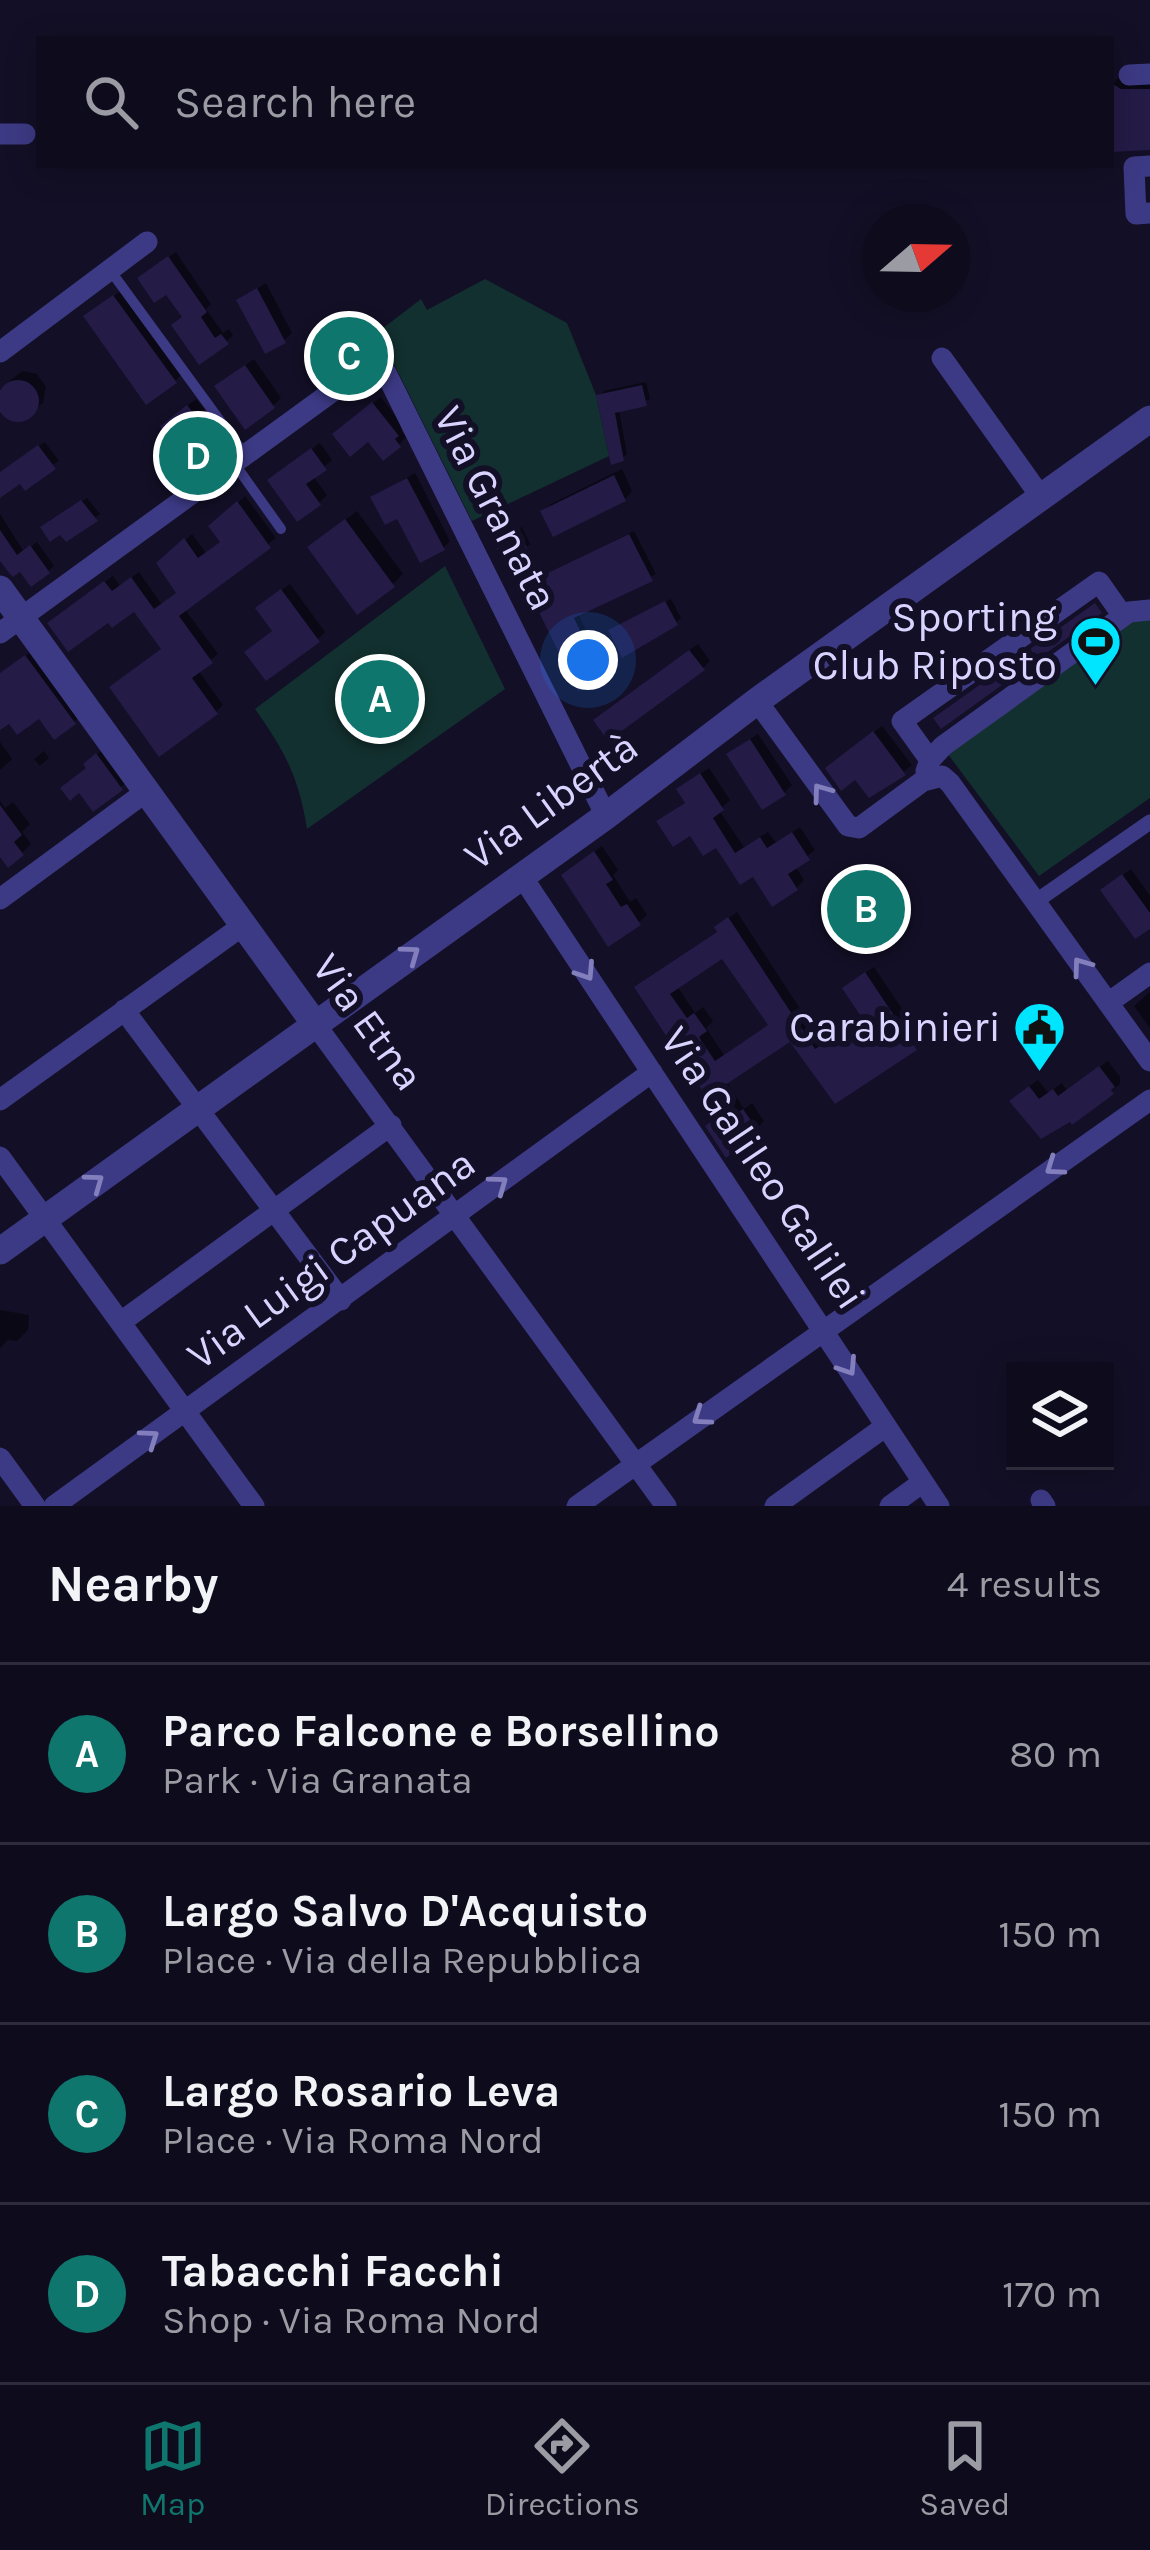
<!DOCTYPE html>
<html lang="en">
<head>
<meta charset="utf-8">
<style>
	body { margin:0; font-family:Karla,sans-serif; background:#1c1929; color:#f1f3f6 }
	.controls { position:absolute; right:36px; bottom:36px; display:grid; overflow:hidden; border-radius:0px; box-shadow:0 6px 30px #0003 }
	.controls button { width:108px; height:108px; display:grid; place-items:center; padding:0; border:0; border-bottom:3px solid #2e2b3b; background:#0e0b1c; color:#f1f3f6; font:60px sans-serif }
	.compass { position:absolute; left:862px; top:204px; width:108px; height:108px; border-radius:50%; background:#0e0b1c; box-shadow:0 6px 30px #0003; rotate:70deg }
	.you { position:absolute; left:588px; top:660px; width:42px; height:42px; margin:-30px; border:9px solid #fff; border-radius:50%; background:#1a73e8; box-shadow:0 0 0 18px #1a73e833 }
	.badge { display:grid; place-items:center; width:78px; height:78px; border-radius:50%; background:#0f766e; color:#fff; font-size:39px; font-weight:700 }
	.pin { position:absolute; translate:-50% -50%; border:6px solid #fff; box-shadow:0 3px 12px #0006 }
	.list { margin:0; padding:0; list-style:none }
	h2 { display:flex; justify-content:space-between; align-items:center; height:156px; margin:0; padding:0 48px; font-size:51px }
	h2 small { font-size:39px; font-weight:400; color:#9b9ba3 }
	.list li { display:grid; grid-template-columns:78px 1fr auto; gap:36px; align-items:center; box-sizing:border-box; height:180px; padding:0 48px; border-top:3px solid #2e2b3b }
	.list b { display:block; font-size:45px; white-space:nowrap }
	.list p { margin:0; font-size:39px; white-space:nowrap; color:#9b9ba3 }
	.list em { font-size:39px; font-style:normal; color:#9b9ba3 }
	.icon { flex:none; width:66px; height:66px; fill:none; stroke:currentColor; stroke-width:2; stroke-linecap:round; stroke-linejoin:round }
	.map { position:relative; flex:none; width:1150px; height:1506px; overflow:hidden }
	.search { position:absolute; background:#0e0b1c; box-shadow:0 6px 30px #0003; left:36px; right:36px; top:36px; height:132px; display:flex; align-items:center; gap:30px; box-sizing:border-box; padding:0 42px; border-radius:0px; color:#9b9ba3; font-size:45px }
	.sheet { height:876px; background:#0e0b1c }
	nav { display:flex; justify-content:space-around; align-items:center; box-sizing:border-box; height:168px; border-top:3px solid #2e2b3b; background:#0e0b1c; font-size:33px; color:#9b9ba3 }
	nav a { display:grid; justify-items:center; gap:6px }
	nav .on { color:#0f766e }
	.map>svg:first-child { display:block }
</style>
</head>
<body>
<div class="map">
<svg width="1150" height="1506" viewBox="0 0 1150 1506">
	<rect width="100%" height="100%" fill="#130f26"/>
	<path fill="#12302f" d="M485 279 567 323 596 395 609 456 472 521 378 332 421 299 427 310Z
		M445 566 505 689 307 829C299 778 285 751 255 709Z
		M1150 617V798L1039 876 947 753 1135 620Z"/>
	<path fill="#0007" fill-rule="evenodd" d="M1119 77 1150 84V148L1112 149 1113 84Z
		M176 252 211 304 206 309 223 333 229 329 233 336 200 361 185 316 147 272Z
		M266 283 292 333 284 340 239 300Z
		M121 291 181 375 175 381 93 310Z
		M254 359 281 398 273 406 226 379Z
		M22 371 37 374 46 387 43 403 20 420 5 417 0 410V389Z
		M646 382 650 399 619 410 627 454 622 458 600 396 604 391Z
		M381 397 404 427 401 430 406 437 399 445 369 438 343 426Z
		M196 399 226 437 193 465V452L172 418Z
		M45 442 59 461 0 494V474Z
		M320 443 332 460 313 476 327 495 319 503 279 473Z
		M622 469 632 491 625 499 544 511 551 504Z
		M415 473 450 541 443 548 374 497Z
		M245 496 276 538 184 608 218 654 198 670 223 705 216 712 134 608 108 618 57 616 113 576 120 586 139 572 162 605 180 592 160 563 192 534 206 553 223 541 212 526Z
		M87 498 100 514 66 538 48 523Z
		M357 511 403 574 393 584 322 537Z
		M0 514 24 552 37 542 54 566 48 571 21 568 0 554Z
		M504 521 510 533 522 527 530 544 527 547 491 530Z
		M634 531 656 574 578 613 605 672 601 676 528 584Z
		M290 584 325 632 318 639 275 630 267 600Z
		M671 599 681 618 676 623 616 626Z
		M698 644 710 661 703 668 604 712Z
		M36 648 83 713 74 722 40 715 10 719 0 727V674Z
		M882 726 912 765 879 791 836 761Z
		M758 734 792 785 784 793 738 747Z
		M0 742 12 759 0 770Z
		M105 748 128 781 94 808 80 789 94 757Z
		M44 751 49 758 40 766 34 759Z
		M709 768 730 800 719 810 744 847 768 832 776 843 800 827 815 850 795 866 804 880 796 888 754 873 668 814 688 801 687 782Z
		M0 801 5 808 13 802 30 824 22 832 31 844 22 853 0 852Z
		M602 846 618 870 613 875 630 902 636 898 647 915 639 922 572 868Z
		M1131 869 1150 896V925L1111 883Z
		M737 912 823 1044 864 1017 853 981 874 967 923 1040 836 1100 791 1038 726 1081 744 1109 752 1103 764 1121 756 1129 722 1115 638 987 720 930 726 920ZM723 954 770 1024 724 1055 706 1028 713 1021 703 1007 695 1013 677 986Z
		M1150 992V1028L1134 1006Z
		M1108 1061 1120 1077V1084L1073 1120 1020 1093 1038 1080 1048 1093 1062 1083 1067 1091Z
		M0 1310 29 1315 28 1330 17 1341 8 1340 0 1348Z"/>
	<path fill="#241b47" fill-rule="evenodd" d="M1111 83 1121 89H1150V150L1111 152Z
		M168 256 207 312 201 317 215 338 221 334 229 344 199 365 171 325 182 317 166 295 154 303 137 278Z
		M257 288 286 343 265 354 236 300Z
		M113 295 177 383 146 405 83 316Z
		M245 365 275 408 245 430 214 386Z
		M-3 401a21 21 0 1 1 42 0a21 21 0 1 1-42 0Z
		M642 385 647 406 615 413 624 461 611 465 596 395Z
		M372 402 399 436 395 439 401 447 383 461 368 442 350 457 332 434Z
		M187 405 220 447 192 469 183 458 189 453 173 433 168 437 160 426Z
		M38 445 56 469 25 491 20 484 0 498V472Z
		M311 448 327 470 306 484 321 505 297 522 267 480Z
		M614 475 626 501 553 537 540 511Z
		M407 478 445 550 420 563 397 519 385 525 370 497Z
		M81 500 98 521 66 542 60 535 50 542 40 527Z
		M237 501 271 548 179 616 213 663 192 678 218 714 159 757 109 687 161 649 134 612 112 628 108 623 68 652 47 623 104 581 112 591 131 577 154 609 176 593 156 563 184 538 198 558 220 542 208 526Z
		M345 519 395 587 357 615 307 547Z
		M500 523 506 534 518 528 528 550 503 562 487 529Z
		M0 530 17 555 30 545 50 573 31 587 20 572 13 577 10 574 0 561Z
		M629 534 653 581 574 618 603 679 578 691 525 584Z
		M281 589 320 642 266 681 244 652 272 631 255 608Z
		M665 601 678 625 622 658 608 630Z
		M1095 603 1102 613 941 729 933 718Z
		M689 650 705 670 608 741 593 720Z
		M25 655 76 724 54 740 39 719 17 735 9 724 0 730V673Z
		M873 731 906 775 869 798 855 780 841 791 825 768Z
		M750 739 786 795 762 810 726 754Z
		M96 753 123 790 93 812 79 793 70 801 60 788 86 768 83 764Z
		M700 773 724 810 713 818 735 853 760 837 767 848 792 832 810 860 788 874 798 890 772 907 753 877 740 885 716 848 703 856 690 836 673 847 656 821 685 803 676 789Z
		M0 805 22 835 14 842 24 855 8 868 0 857Z
		M594 851 613 880 606 884 621 907 627 904 641 925 608 947 561 875Z
		M1122 874 1150 913V929L1135 939 1100 890Z
		M728 917 815 1049 862 1018 842 988 865 972 917 1050 835 1104 790 1042 719 1089 735 1114 743 1109 758 1131 726 1158 705 1126 719 1116 634 987 717 932 714 927ZM722 959 768 1025 715 1061 699 1037 707 1031 694 1013 687 1018 670 994Z
		M1099 1066 1115 1087 1111 1090 1114 1094 1072 1125 1070 1122 1041 1139 1009 1101 1029 1086 1039 1099 1053 1089 1058 1096Z"/>
	<g fill="none" stroke-linecap="round" stroke-linejoin="round">
		<path stroke="#3d3a85" stroke-width="10" d="M110 270 245 455
			M234 463 281 529"/>
		<path stroke="#3d3a85" stroke-width="15" d="M1035 902 1150 822"/>
		<path stroke="#3d3a85" stroke-width="21" d="M1129 75 1150 74
			M0 134H25
			M1150 166 1134 167 1136 214 1150 213
			M0 352 147 242
			M942 358 1041 497
			M0 633 366 367 386 373 606 816
			M757 701 848 826 859 828 923 781 942 776 950 783 1150 1061
			M930 760 902 721 1099 582 1123 616
			M926 771 930 760 943 746 1129 612 1150 610
			M521 875 939 1506
			M0 899 147 791
			M1108 1003 1150 973
			M124 1010 341 1300
			M315 1024 666 1506
			M0 1100 245 924
			M0 1157 254 1506
			M121 1322 391 1125
			M0 1458 35 1506
			M1041 1500 1045 1506
			M54 1506 652 1072
			M577 1506 1150 1100
			M775 1506 886 1426
			M890 1506 923 1482"/>
		<path stroke="#3d3a85" stroke-width="27" d="M0 589 315 1024
			M0 1251 606 816 757 701 1150 419"/>
	</g>
	<defs><path id="oneway-chevron" d="M-2-3.5L2.5 0L-2 3.5" fill="none" stroke-width="1.6" stroke-linecap="round" stroke-linejoin="round" transform="scale(3)"/></defs>
	<g stroke="#837fbc">
		<use href="#oneway-chevron" transform="translate(821 792) rotate(-126)"/>
		<use href="#oneway-chevron" transform="translate(411 954) rotate(-36)"/>
		<use href="#oneway-chevron" transform="translate(1081 966) rotate(-126)"/>
		<use href="#oneway-chevron" transform="translate(586 972) rotate(57)"/>
		<use href="#oneway-chevron" transform="translate(1054 1167) rotate(145)"/>
		<use href="#oneway-chevron" transform="translate(95 1182) rotate(-36)"/>
		<use href="#oneway-chevron" transform="translate(499 1184) rotate(-36)"/>
		<use href="#oneway-chevron" transform="translate(848 1367) rotate(57)"/>
		<use href="#oneway-chevron" transform="translate(701 1417) rotate(145)"/>
		<use href="#oneway-chevron" transform="translate(150 1438) rotate(-35)"/>
	</g>
	<defs>
		<symbol id="stadium-pin" viewBox="-11 -11 22 30"><path d="M0 17L-7.5 6A9.5 9.5 0 1 1 7.5 6Z" fill="#00e5ff" stroke="#130f26"/><path d="M0-5a6.5 5 0 1 0 0 10a6.5 5 0 1 0 0-10ZM-3.5-1.8h7v3.6h-7Z" fill="#111"/></symbol>
		<symbol id="civic-pin" viewBox="-11 -11 22 30"><path d="M0 17L-7.5 6A9.5 9.5 0 1 1 7.5 6Z" fill="#00e5ff" stroke="#130f26"/><path d="M-.6-6.5H3V-4.5H.6V-3L4-1V1h2V6H-6V1h2V-1L-.6-3ZM-1.2 2.5V6h2.4V2.5Z" fill="#111"/></symbol>
	</defs>
	<g fill-rule="evenodd">
		<use href="#stadium-pin" x="1066" y="612" width="59" height="81"/>
		<use href="#civic-pin" x="1010" y="998" width="59" height="81"/>
	</g>
	<g text-anchor="middle" dominant-baseline="central" stroke-width="12" stroke-linejoin="round" paint-order="stroke">
		<g font-size="42" fill="#d9d4ff" stroke="#130f26">
			<text transform="translate(496 508) rotate(63)">Via Granata</text>
			<text transform="translate(551 801) rotate(-36)">Via Libertà</text>
			<text transform="translate(368 1022) rotate(54)">Via Etna</text>
			<text transform="translate(763 1168) rotate(56)">Via Galileo Galilei</text>
			<text transform="translate(331 1259) rotate(-36)">Via Luigi Capuana</text>
		</g>
		<g font-size="42" fill="#d9d4ff" stroke="#130f26" text-anchor="end">
			<text x="1057" y="617">Sporting<tspan x="1057" dy="48">Club Riposto</tspan></text>
			<text x="1001" y="1027">Carabinieri</text>
		</g>
	</g>
</svg>
<div class="controls">
<button><svg class="icon" aria-label="layers" viewBox="0 0 24 24"><path d="M12 4l9 5-9 5-9-5zM3 14l9 5 9-5"/></svg></button>
</div>
<svg class="compass" viewBox="-18 -18 36 36"><path d="M0-13l5 13h-10z" fill="#e53935"/><path d="M0 13l5-13h-10z" fill="#9b9ba3"/></svg>
<div class="you"></div>
<div class="pin badge" style="left:380px;top:699px">A</div>
<div class="pin badge" style="left:866px;top:909px">B</div>
<div class="pin badge" style="left:349px;top:356px">C</div>
<div class="pin badge" style="left:198px;top:456px">D</div>
<div class="search"><svg class="icon" aria-label="search" viewBox="0 0 24 24"><circle cx="10" cy="10" r="6"/><path d="M15 15l6 6"/></svg>Search here</div>
</div>
<section class="sheet">
<h2>Nearby<small>4 results</small></h2>
<ul class="list">
<li><span class="badge">A</span><div><b>Parco Falcone e Borsellino</b><p>Park · Via Granata</p></div><em>80 m</em></li>
<li><span class="badge">B</span><div><b>Largo Salvo D'Acquisto</b><p>Place · Via della Repubblica</p></div><em>150 m</em></li>
<li><span class="badge">C</span><div><b>Largo Rosario Leva</b><p>Place · Via Roma Nord</p></div><em>150 m</em></li>
<li><span class="badge">D</span><div><b>Tabacchi Facchi</b><p>Shop · Via Roma Nord</p></div><em>170 m</em></li>
</ul>
</section>
<nav>
<a class="on"><svg class="icon" aria-label="map" viewBox="0 0 24 24"><path d="M3 6l6-2 6 2 6-2v14l-6 2-6-2-6 2zM9 4v14M15 6v14"/></svg>Map</a>
<a><svg class="icon" aria-label="directions" viewBox="0 0 24 24"><path d="M12 3l9 9-9 9-9-9zM9 14v-3h6M13 9l2 2-2 2"/></svg>Directions</a>
<a><svg class="icon" aria-label="saved" viewBox="0 0 24 24"><path d="M7 4h10v16l-5-4-5 4z"/></svg>Saved</a>
</nav>
</body>
</html>
